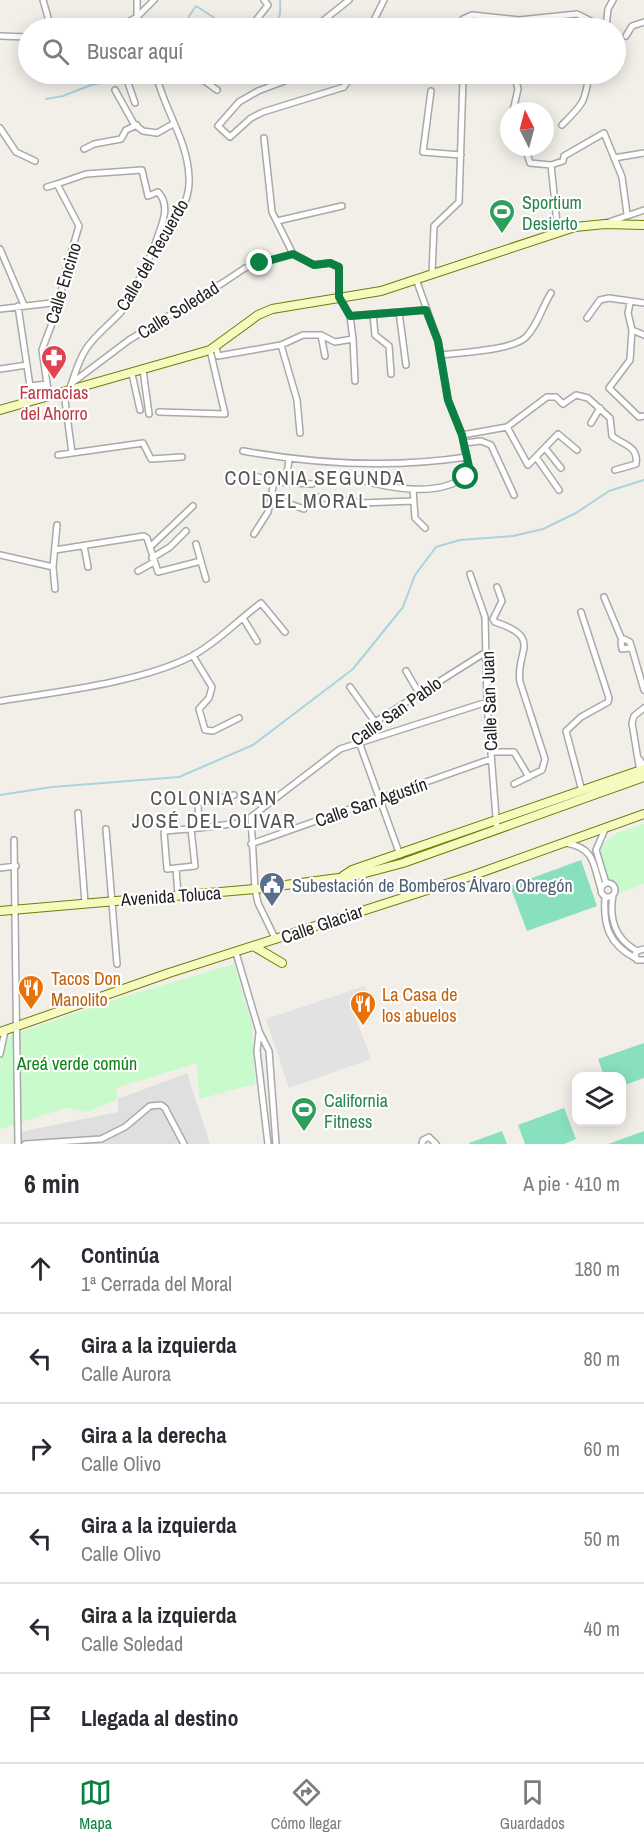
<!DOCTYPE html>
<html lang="es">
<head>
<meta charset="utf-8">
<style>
	body { margin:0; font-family:"Archivo Narrow",sans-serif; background:#f2f2f3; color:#2b2b33 }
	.controls { position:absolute; right:18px; bottom:18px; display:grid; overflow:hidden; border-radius:12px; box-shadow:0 3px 15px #0003 }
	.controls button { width:54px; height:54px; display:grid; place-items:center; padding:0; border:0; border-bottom:2px solid #e1e1e2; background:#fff; color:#2b2b33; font:30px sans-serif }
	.compass { position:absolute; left:500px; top:102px; width:54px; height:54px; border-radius:50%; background:#fff; box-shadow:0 3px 15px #0003; rotate:354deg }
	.stop { position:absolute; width:18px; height:18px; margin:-14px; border:4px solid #0b8043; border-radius:50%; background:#fff }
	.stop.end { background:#0b8043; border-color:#fff; box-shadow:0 2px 6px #0008 }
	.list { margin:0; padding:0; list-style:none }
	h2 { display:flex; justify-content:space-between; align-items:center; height:78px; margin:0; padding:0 24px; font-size:26px }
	h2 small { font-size:20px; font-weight:400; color:#7c7c81 }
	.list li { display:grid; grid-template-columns:39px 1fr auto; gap:18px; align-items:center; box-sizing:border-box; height:90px; padding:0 24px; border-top:2px solid #e1e1e2 }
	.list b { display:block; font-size:22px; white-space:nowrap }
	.list p { margin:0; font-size:20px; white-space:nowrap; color:#7c7c81 }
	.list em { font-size:20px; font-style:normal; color:#7c7c81 }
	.icon { flex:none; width:33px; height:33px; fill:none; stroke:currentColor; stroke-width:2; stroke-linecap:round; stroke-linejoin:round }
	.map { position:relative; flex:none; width:644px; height:1144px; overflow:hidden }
	.search { position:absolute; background:#fff; box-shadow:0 3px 15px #0003; left:18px; right:18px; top:18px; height:66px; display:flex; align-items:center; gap:15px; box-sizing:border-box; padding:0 21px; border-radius:33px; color:#7c7c81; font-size:22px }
	.sheet { height:618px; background:#fff }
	nav { display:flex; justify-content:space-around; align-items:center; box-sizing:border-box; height:84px; border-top:2px solid #e1e1e2; background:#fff; font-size:16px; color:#7c7c81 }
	nav a { display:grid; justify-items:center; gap:3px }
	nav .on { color:#0b8043 }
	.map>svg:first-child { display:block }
</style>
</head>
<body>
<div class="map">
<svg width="644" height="1144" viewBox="0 0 644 1144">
	<rect width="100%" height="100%" fill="#f2efe9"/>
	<path fill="#e0dfdf" d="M187 1073 210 1144H14L15 1133 118 1112V1099Z"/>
	<path fill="#c8facc" d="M644 824V884L619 893 613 880H608L599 852 600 846 617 833Z
		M234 964 252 1025 255 1084 199 1099 197 1063 116 1088 118 1099 88 1112 66 1108 0 1129V1039L120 998Z"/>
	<path fill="#88e0be" d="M581 860 597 906 527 931 510 886Z
		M644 1043V1078L622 1086V1076H604L598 1059Z
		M564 1108 576 1139 564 1144H525L518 1125Z
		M502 1131 507 1144H470L469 1143Z
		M644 1131V1144H608Z"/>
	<path fill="#e2e2e2" d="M365 986 372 1005 354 1013 371 1059 289 1088 266 1019Z"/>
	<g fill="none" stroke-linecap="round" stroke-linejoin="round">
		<path stroke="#aad3df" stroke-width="2" d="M187 28 189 16 196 6 230 28
			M266 28C281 22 281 15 280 0
			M46 99 63 96 91 85 144 74
			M0 795 52 787 179 777 253 745 353 669 403 607 415 575 436 547 460 540 513 536 543 529 576 513 609 491 644 480"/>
		<defs>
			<path id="street" d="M43 0 51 28
				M137 0V17
				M118 28 137 17 154 0
				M250 28 268 5 264 0
				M314 28 349 0
				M370 28 384 0
				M452 28H460L463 19 472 15 519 20 577 14 605 28
				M606 28 608 9 613 0
				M0 36 28 37
				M626 36 632 26 644 22
				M195 74 217 90
				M303 74 258 91 239 102 218 126 230 137 251 118 263 112 344 87 352 74
				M490 74 515 77 518 89 513 111
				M128 83 135 103
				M115 90 134 124 143 131 157 133 173 124
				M431 91 423 152 461 155
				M562 125C583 104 585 103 589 74
				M0 128 16 152 35 161
				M264 138 272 212 293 254
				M525 147 530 163 551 165 563 161 564 156 604 133 622 177 627 214
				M84 149 94 144 121 139 126 130 137 125
				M614 158 644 153
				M551 165 558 233
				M57 184 86 174 142 170 148 196 158 192C174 209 157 232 153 251
				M47 187 57 184 79 226 63 280 60 302 42 350 49 397
				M277 221 342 206
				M606 223 644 210
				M0 249 24 305
				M293 254 314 265 330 263 339 267V297L350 316 353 339 355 381
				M432 274 434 226 459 202 463 79 468 74
				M630 303 628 313 632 330 644 335
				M18 306 30 386 47 384
				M0 309 60 302
				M399 312 406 365
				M373 314 375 335 389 346 391 374
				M350 316 426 310
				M587 318 600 300 609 298 644 303
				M632 330 630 360 609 388 639 417 644 416
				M321 335 325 356
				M281 345 297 400 300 433
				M216 347 218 356 281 345 303 335H321L335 342 353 339
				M441 355C463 352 508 351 525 338 537 327 542 307 551 293
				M0 369 27 365
				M143 370 149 414
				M132 374 140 410
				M72 383 129 340 224 282 245 268 293 254
				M69 391C74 377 78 361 86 349 95 335 110 324 121 312 135 294 140 273 151 255 166 230 191 209 189 178 188 140 164 110 156 74
				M64 393 72 453
				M159 412 225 414 210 350
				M591 423 600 408
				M507 427 528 465 558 434 577 450
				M462 435 507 427 547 397H556L563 404 576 395 588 398 610 418 612 436C623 445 639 446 636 464L615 470
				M464 443 481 441 491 445 514 495
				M545 448 561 468
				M243 451C315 464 394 468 467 457
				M58 455 143 443 151 459 182 457
				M536 457 559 490
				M255 476 274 482 312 484
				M356 479C389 488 439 499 469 474L462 435 448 400 438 341 416 279
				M286 483 289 459
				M413 489 415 518 425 528
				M317 497 361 503 413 501
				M273 498 304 509
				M254 534 268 512 274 482
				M196 544 206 579
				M84 546 88 567
				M150 547 193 506
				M55 550 144 536 147 538 158 572 201 561
				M0 555 53 567
				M152 558 170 547 186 531
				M138 571 154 562
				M470 574 485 617 487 702 497 830
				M497 587 502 601 493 619 495 622C544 638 515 651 520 682L545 759 542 770 514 784
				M55 589 53 567 57 525
				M604 597 622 640
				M581 612 609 698 608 702 581 717 566 731 582 791
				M243 618 257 641
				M630 648 622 649 621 642 624 639 630 642 644 690
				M193 656 212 687 209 698 199 709 205 730 213 731 239 718
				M406 671 419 693
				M350 687 375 722
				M0 701C56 692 143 682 192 656 218 642 238 620 261 603L285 632
				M359 742V736L375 722 486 652
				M359 742 400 855
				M491 752H514L529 777
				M638 758 644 765
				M640 772 632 723 634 716 644 708
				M78 813 85 903
				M199 828 239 823
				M106 829 117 964
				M191 829 195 866 167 869 164 832 165 831 199 828 198 803 234 795
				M14 840 18 1144
				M566 843C595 848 593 864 601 889
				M251 844 491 759
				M0 868 16 866
				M176 868 178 895
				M601 890a7 7 0 1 1 14 0a7 7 0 1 1-14 0Z
				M606 883 596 850 606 827
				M613 895C609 918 615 939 637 951
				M605 897C603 926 609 944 635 958
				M276 940 258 903 255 889 251 817 340 749 487 702
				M644 949 637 951 635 955 637 960H644
				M236 953 259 1031 269 1051 276 1144
				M259 1033 257 1051 268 1144
				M0 1054 5 1031
				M25 1144 101 1139 125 1127 150 1106 161 1105 165 1108 184 1144
				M422 1144 423 1140 429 1137 436 1144"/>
			<path id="secondary" d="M0 410 210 350 258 315 272 309 381 291 575 227 605 224 644 225
				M343 876 352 870 644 769
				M0 911 255 889 354 876 403 863 644 777
				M255 947 282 963
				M0 1032 169 973 474 875 644 814"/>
		</defs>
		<use href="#street" stroke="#a9a9a9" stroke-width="8"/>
		<use href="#secondary" stroke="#707d05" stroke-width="10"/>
		<use href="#street" stroke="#fff" stroke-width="5"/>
		<use href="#secondary" stroke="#f7fabf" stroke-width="8"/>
	</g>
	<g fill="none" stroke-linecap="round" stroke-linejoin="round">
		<path stroke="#0b8043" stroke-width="8" d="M260 263 293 254 314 265 330 263 339 267V297L350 316 426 310 438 341 448 400 462 435 470 471 466 477"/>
	</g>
	<defs>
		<symbol id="stadium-pin" viewBox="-11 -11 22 30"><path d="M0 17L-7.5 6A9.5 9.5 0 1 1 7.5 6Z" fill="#2e9e5b" stroke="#fff"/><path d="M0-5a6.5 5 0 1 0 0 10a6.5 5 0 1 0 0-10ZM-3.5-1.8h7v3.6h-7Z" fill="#fff"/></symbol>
		<symbol id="pharmacy-pin" viewBox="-11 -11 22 30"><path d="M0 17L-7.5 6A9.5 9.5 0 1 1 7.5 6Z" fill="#e0444e" stroke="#fff"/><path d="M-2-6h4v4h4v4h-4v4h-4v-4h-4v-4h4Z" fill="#fff"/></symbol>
		<symbol id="civic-pin" viewBox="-11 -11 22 30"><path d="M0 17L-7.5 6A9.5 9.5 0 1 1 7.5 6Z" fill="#5c6f8a" stroke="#fff"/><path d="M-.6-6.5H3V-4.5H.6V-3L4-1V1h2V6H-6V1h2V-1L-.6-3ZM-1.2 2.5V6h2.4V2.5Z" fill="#fff"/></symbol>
		<symbol id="restaurant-pin" viewBox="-11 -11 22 30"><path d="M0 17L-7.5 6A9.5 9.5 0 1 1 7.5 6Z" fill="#e8710a" stroke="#fff"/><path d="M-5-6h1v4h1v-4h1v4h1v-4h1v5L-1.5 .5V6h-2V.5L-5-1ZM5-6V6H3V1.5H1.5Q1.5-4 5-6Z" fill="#fff"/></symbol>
	</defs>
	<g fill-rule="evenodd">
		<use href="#stadium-pin" x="487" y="197" width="30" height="40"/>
		<use href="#pharmacy-pin" x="39" y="343" width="30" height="40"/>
		<use href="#civic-pin" x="257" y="870" width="30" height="40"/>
		<use href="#restaurant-pin" x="16" y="973" width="30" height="40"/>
		<use href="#restaurant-pin" x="348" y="989" width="30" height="40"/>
		<use href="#stadium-pin" x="289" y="1095" width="30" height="40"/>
	</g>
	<g text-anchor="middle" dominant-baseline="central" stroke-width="4.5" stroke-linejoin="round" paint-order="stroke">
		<g font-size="18" fill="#27864d" stroke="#fff" text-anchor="start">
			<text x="522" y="202">Sportium<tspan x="522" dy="21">Desierto</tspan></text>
			<text x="324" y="1100">California<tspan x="324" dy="21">Fitness</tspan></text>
		</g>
		<g font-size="18" fill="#222" stroke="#fff">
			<text transform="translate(152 255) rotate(-60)">Calle del Recuerdo</text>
			<text transform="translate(63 283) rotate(-73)">Calle Encino</text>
			<text transform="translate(178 310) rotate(-32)">Calle Soledad</text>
			<text transform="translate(489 701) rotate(-92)">Calle San Juan</text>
			<text transform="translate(396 711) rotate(-35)">Calle San Pablo</text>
			<text transform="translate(371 802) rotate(-19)">Calle San Agustín</text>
			<text transform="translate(171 896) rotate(-4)">Avenida Toluca</text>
			<text transform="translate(322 924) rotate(-19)">Calle Glaciar</text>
		</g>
		<g font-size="18" fill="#be3a42" stroke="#fff">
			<text x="54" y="392">Farmacias<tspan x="54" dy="21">del Ahorro</tspan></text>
		</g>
		<g font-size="18" fill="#4e5e75" stroke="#fff" text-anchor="start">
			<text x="292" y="885">Subestación de Bomberos Álvaro Obregón</text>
		</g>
		<g font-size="18" fill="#c56008" stroke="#fff" text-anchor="start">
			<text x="51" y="978">Tacos Don<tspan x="51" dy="21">Manolito</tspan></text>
			<text x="382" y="994">La Casa de<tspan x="382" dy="21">los abuelos</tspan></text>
		</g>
		<g font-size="18" fill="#0c8416" stroke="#fff">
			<text x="77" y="1063">Areá verde común</text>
		</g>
		<g font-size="20" letter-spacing="1.5" fill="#555" stroke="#fff">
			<text x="315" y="477">COLONIA SEGUNDA<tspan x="315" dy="23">DEL MORAL</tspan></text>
			<text x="214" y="797">COLONIA SAN<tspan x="214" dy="23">JOSÉ DEL OLIVAR</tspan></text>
		</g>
	</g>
</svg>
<div class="controls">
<button><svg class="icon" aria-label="layers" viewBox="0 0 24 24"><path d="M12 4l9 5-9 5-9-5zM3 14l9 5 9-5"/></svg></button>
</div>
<svg class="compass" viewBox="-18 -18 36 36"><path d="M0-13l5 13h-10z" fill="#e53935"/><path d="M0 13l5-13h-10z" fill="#7c7c81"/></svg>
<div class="stop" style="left:466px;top:477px"></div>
<div class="stop end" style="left:260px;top:263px"></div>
<div class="search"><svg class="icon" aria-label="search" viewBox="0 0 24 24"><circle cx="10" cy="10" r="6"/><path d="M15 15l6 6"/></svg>Buscar aquí</div>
</div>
<section class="sheet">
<h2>6 min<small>A pie · 410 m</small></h2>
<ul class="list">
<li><svg class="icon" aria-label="ahead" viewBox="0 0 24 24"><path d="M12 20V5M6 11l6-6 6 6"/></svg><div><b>Continúa</b><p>1ª Cerrada del Moral</p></div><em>180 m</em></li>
<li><svg class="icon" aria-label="left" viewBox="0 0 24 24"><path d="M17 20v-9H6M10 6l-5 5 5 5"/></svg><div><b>Gira a la izquierda</b><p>Calle Aurora</p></div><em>80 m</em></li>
<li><svg class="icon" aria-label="right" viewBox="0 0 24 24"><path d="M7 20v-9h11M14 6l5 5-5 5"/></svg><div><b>Gira a la derecha</b><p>Calle Olivo</p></div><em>60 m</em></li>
<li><svg class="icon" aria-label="left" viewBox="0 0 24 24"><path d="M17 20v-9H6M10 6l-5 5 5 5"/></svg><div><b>Gira a la izquierda</b><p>Calle Olivo</p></div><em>50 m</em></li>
<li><svg class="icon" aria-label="left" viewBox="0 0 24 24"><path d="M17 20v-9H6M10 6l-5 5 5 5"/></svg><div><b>Gira a la izquierda</b><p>Calle Soledad</p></div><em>40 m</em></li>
<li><svg class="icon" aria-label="arrive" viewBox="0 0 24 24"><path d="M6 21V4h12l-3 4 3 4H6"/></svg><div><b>Llegada al destino</b></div></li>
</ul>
</section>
<nav>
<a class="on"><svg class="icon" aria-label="map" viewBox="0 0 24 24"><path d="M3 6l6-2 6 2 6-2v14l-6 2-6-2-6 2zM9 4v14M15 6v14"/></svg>Mapa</a>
<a><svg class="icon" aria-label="directions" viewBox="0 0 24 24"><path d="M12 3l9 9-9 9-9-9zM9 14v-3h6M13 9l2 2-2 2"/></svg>Cómo llegar</a>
<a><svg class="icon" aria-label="saved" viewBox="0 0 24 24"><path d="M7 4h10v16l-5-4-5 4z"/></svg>Guardados</a>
</nav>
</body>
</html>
